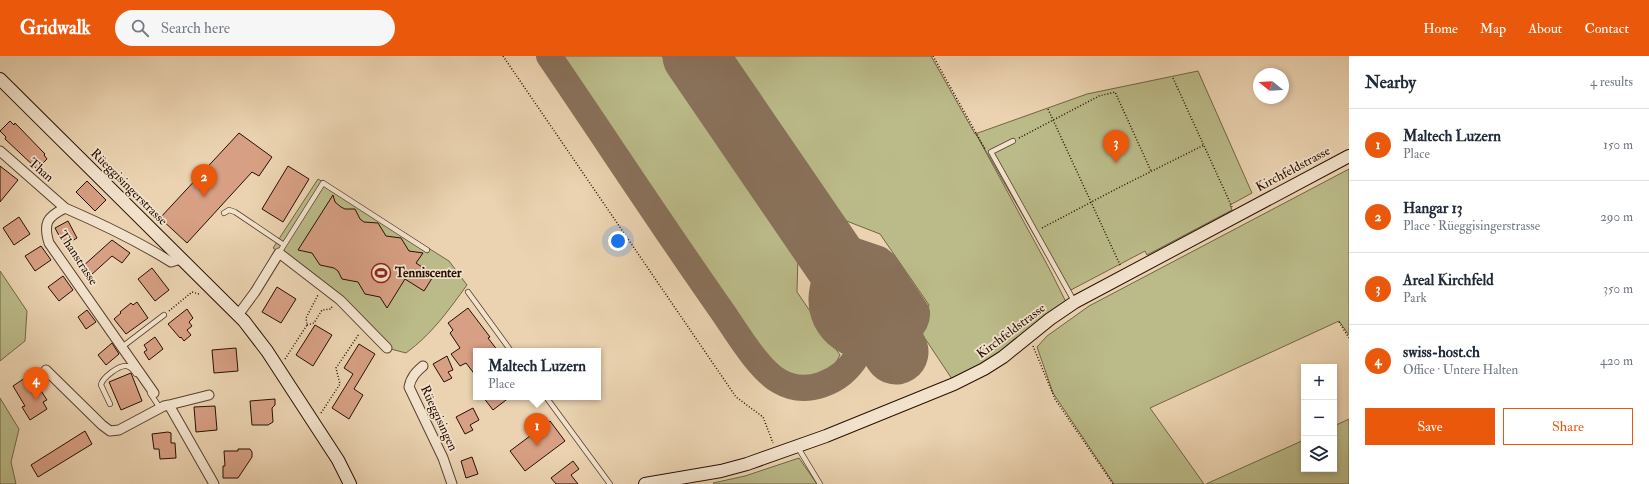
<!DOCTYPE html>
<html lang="en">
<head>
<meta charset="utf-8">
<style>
	body { margin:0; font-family:"IM FELL Double Pica",serif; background:#f6f6f7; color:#1f2937 }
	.controls { position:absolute; right:12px; bottom:12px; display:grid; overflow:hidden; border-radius:0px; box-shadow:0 2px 6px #0003 }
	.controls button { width:36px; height:36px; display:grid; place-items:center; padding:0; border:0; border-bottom:1px solid #e0e1e3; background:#fff; color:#1f2937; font:20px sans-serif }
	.compass { position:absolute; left:1253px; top:12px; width:36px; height:36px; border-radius:50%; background:#fff; box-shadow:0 2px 6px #0003; rotate:288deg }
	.you { position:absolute; left:618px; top:185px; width:14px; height:14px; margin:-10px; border:3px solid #fff; border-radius:50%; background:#1a73e8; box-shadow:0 0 0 6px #1a73e833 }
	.badge { display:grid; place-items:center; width:26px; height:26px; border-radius:50%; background:#ea580c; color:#fff; font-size:13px; font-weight:700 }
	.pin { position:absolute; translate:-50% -33px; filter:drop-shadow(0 1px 2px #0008) }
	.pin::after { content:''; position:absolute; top:21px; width:14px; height:12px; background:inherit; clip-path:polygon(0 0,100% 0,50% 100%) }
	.popup { position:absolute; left:473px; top:292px; width:128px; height:52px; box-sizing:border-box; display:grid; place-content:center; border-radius:0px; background:#fff; filter:drop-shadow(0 1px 3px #0005); font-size:13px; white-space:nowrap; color:#747a83 }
	.popup b { font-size:15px; color:#1f2937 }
	.popup::after { content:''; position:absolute; left:50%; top:100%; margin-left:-8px; border:8px solid transparent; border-top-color:#fff }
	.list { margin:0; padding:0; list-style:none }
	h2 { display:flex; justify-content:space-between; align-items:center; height:52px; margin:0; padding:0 16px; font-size:17px }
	h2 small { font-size:13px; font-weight:400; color:#747a83 }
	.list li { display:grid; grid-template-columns:26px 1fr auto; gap:12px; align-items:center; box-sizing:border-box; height:72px; padding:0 16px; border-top:1px solid #e0e1e3 }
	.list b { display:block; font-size:15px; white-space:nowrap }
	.list p { margin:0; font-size:13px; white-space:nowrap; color:#747a83 }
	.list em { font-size:13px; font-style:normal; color:#747a83 }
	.actions { display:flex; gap:8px; padding:12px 16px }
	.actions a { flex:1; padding:9px 0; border:1px solid #ea580c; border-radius:0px; text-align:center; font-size:14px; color:#ea580c }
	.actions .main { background:#ea580c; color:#fff }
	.icon { flex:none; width:22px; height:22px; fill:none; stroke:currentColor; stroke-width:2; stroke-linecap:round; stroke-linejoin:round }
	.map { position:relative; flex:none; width:1349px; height:428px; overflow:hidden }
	header { display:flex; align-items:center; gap:24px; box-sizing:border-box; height:56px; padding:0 20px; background:#ea580c; color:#fff }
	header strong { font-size:19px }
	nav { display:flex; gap:22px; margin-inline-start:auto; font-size:14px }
	.search { width:280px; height:36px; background:#f6f6f7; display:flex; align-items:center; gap:10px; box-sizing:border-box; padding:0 14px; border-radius:22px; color:#747a83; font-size:15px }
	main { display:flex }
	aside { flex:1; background:#fff }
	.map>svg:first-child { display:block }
</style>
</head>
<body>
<header>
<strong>Gridwalk</strong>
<div class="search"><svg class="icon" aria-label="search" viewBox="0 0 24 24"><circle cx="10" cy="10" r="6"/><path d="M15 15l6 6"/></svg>Search here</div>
<nav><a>Home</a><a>Map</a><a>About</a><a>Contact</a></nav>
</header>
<main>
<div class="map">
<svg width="1349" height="428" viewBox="0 0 1349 428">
	<rect width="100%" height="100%" fill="#ebd3b1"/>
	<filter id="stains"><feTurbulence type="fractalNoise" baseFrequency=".005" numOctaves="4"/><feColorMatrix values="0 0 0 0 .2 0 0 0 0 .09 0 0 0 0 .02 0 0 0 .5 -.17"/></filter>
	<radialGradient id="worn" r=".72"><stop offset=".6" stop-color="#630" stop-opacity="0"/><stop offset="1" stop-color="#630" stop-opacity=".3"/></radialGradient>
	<path fill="#bbbb89" stroke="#716546" d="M558 0H662L798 198 797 236 840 299C827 328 793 328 770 310Z
		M732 0H931L975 78 1087 38 1198 15 1252 137 1230 149 1232 154 1147 199 1145 195 1067 236 976 78 1049 212 1066 246 1003 295 981 309 952 323 922 278 929 249 880 178 844 164Z
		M1349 113V279L1339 265 1150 352 1204 428H1114L1053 337 1037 291 1047 280 1089 250Z
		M318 123 449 205 467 229C448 255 432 278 406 297L387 292 340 244 273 192Z
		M0 215 27 255 25 285 0 305Z
		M0 342 19 373 11 406 16 428H0Z
		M1349 363V428H1206L1304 384V413H1334V370Z
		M799 402 817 428H714L713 427 745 420Z"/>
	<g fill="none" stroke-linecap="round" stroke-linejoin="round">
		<path stroke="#89715a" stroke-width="26" d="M549 0C607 85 663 171 722 255 736 275 758 313 779 325 806 341 841 327 857 300 870 278 863 256 855 234
			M816 178 826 185 879 203 885 208 917 256C918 264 913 271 907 277 883 300 842 295 826 264 812 234 836 213 826 192"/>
		<path stroke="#89715a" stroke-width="65" d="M695 0 855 234 896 296"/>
	</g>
	<path fill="#d79f83" stroke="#270f02" d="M10 65 14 69 15 67 45 98 44 99 47 103 37 113 5 83 6 81 0 75Z
		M239 77 272 101 259 120 252 116 187 187 160 162Z
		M0 110 18 124 0 146Z
		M288 110 309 123 283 166 262 153Z
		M87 125 106 144 95 155 76 136Z
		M333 139 335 146 341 151 345 153H355L360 163 364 166 378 167 386 180 401 182 409 195 423 197 416 207 434 219 424 235 405 223 387 252 380 241 365 238 358 226 342 223 338 215 334 212 320 209 312 197 298 194Z
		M19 161 30 178 14 189 3 172Z
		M68 165 77 182 64 189 55 172Z
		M112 184 130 197 122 207 112 200 90 220 82 211Z
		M41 190 51 204 35 215 25 200Z
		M152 212 169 234 155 245 138 223Z
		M63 220 73 234 59 245 48 231Z
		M277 231 296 243 281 267 262 256Z
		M137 246 148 262 126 278 114 263 121 257 120 256 131 247 133 249Z
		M468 252 490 281 488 282 498 295H476V320L466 307 460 310 451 298 460 292 450 277 453 274 448 267Z
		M187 253 193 262 189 266 192 270 187 274 191 279 184 285 181 281 180 282 168 268Z
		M87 254 96 266 86 273 78 261Z
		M315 269 332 279 313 310 296 299Z
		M155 281 163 293 149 304 144 296 147 294 144 289Z
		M112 287 119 298 106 309 98 299Z
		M359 288 375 298 354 333 363 339 349 363 332 352 353 318 344 312Z
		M236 292 238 315 214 317 212 294Z
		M447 300 453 314 448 316 452 322 444 326 433 308Z
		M131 317 142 345 121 354 109 326Z
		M28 320 34 328 36 327 47 344 43 346 47 353 30 364 22 351 25 350 13 330Z
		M483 341H510L493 354Z
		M275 343V349L272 352 273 366 268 369H252L250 345Z
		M215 350 217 374 196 376 194 351Z
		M473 352 479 364 470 369 473 374 465 378 456 361Z
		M550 365 565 385 525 415 510 395Z
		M85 375 92 388 38 421 31 409Z
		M168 376 171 377V387H175L176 402 160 403 159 393H154L152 378Z
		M238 393H250L252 396V401L238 422H223V410H225L224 395H238Z
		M472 401 478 418 466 422 461 405Z
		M573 405 579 413 571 419 578 428H556L551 422Z"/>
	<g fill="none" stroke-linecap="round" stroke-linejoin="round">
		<defs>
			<path id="lane" d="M1013 85 991 96 1074 245
				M224 157 229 154 235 156 284 189
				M279 197 323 127 427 194
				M468 236 511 295
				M122 291 164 259
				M150 337 160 352
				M546 341 610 428
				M110 348 101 329C102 322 119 309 126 310 130 310 134 315 136 318
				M797 390 820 428"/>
			<path id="street" d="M0 95 65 152
				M238 259 255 236 279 197 340 244 387 292
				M423 310C416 316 411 321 409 331L443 402 452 428
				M46 314 102 369 110 375 119 374 164 350 169 349 214 428
				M154 337 49 187C43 167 47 161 65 152 102 168 136 184 171 206L181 203
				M169 349 209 339"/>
			<path id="secondary" d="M0 23 244 265 267 295 338 404 350 428
				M645 428 721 415 747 408 826 380 954 328 984 313 1003 301 1050 263 1075 246 1349 100"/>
		</defs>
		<use href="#lane" stroke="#58402e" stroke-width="6"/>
		<use href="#street" stroke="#58402e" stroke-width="11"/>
		<use href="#secondary" stroke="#270f02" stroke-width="14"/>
		<path stroke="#270f02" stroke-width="1.5" stroke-dasharray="1 2" stroke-linecap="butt" d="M503 0 736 341 763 361 773 387
			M933 0 985 93
			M1173 22 1232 151
			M1048 53 1121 211
			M1019 82 1099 40 1115 36 1151 115
			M1042 172 1120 131 1204 89
			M169 255 192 236 199 238V237
			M1339 266 1349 282
			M307 269 314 267 322 254 331 253 332 250
			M1033 290 1055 343 1113 428
			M285 303 307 269 306 262 318 239
			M321 357 340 328 336 312 359 278"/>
		<use href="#lane" stroke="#f2e2cc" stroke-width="4.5"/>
		<use href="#street" stroke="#f2e2cc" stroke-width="9"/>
		<use href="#secondary" stroke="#f2e2cc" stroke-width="12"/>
	</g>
	<defs>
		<symbol id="stadium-ring" viewBox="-11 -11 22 22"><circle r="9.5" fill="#f2e2cc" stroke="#8f2418" stroke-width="1.5"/><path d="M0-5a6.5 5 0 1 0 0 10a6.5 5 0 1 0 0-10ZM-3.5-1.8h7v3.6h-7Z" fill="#8f2418"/></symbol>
	</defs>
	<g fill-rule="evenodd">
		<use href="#stadium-ring" x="370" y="206" width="22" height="22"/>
	</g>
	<g text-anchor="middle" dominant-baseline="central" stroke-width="3.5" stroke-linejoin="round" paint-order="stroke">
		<g font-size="13" fill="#270f02" stroke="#f2e2cc">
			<text transform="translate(1293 113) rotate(-28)">Kirchfeldstrasse</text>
			<text transform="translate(41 114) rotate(41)">Than</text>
			<text transform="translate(129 131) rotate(45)">Rüeggisingerstrasse</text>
			<text transform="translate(78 202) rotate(57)">Thanstrasse</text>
			<text transform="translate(1011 275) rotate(-37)">Kirchfeldstrasse</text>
			<text transform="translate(439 362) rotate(65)">Rüeggisingen</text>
		</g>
		<g font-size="13" font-weight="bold" fill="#270f02" stroke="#f2e2cc" text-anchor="start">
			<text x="395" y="217">Tenniscenter</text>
		</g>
	</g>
	<rect width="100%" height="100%" filter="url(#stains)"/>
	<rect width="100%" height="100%" fill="url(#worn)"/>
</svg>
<div class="controls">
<button>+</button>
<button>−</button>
<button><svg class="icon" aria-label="layers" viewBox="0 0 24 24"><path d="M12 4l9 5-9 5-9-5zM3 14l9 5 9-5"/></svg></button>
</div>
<svg class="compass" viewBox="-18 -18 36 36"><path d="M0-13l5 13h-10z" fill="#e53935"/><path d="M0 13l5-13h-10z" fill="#747a83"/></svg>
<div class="you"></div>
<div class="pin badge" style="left:537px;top:390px">1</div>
<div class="popup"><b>Maltech Luzern</b>Place</div>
<div class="pin badge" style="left:204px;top:141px">2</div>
<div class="pin badge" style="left:1116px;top:107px">3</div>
<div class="pin badge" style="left:36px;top:344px">4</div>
</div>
<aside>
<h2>Nearby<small>4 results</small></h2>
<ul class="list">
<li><span class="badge">1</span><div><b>Maltech Luzern</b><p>Place</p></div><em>150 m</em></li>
<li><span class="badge">2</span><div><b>Hangar 13</b><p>Place · Rüeggisingerstrasse</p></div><em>290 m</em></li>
<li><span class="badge">3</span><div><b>Areal Kirchfeld</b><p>Park</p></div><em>350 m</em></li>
<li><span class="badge">4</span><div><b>swiss-host.ch</b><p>Office · Untere Halten</p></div><em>420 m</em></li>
</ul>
<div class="actions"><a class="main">Save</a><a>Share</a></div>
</aside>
</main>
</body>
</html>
